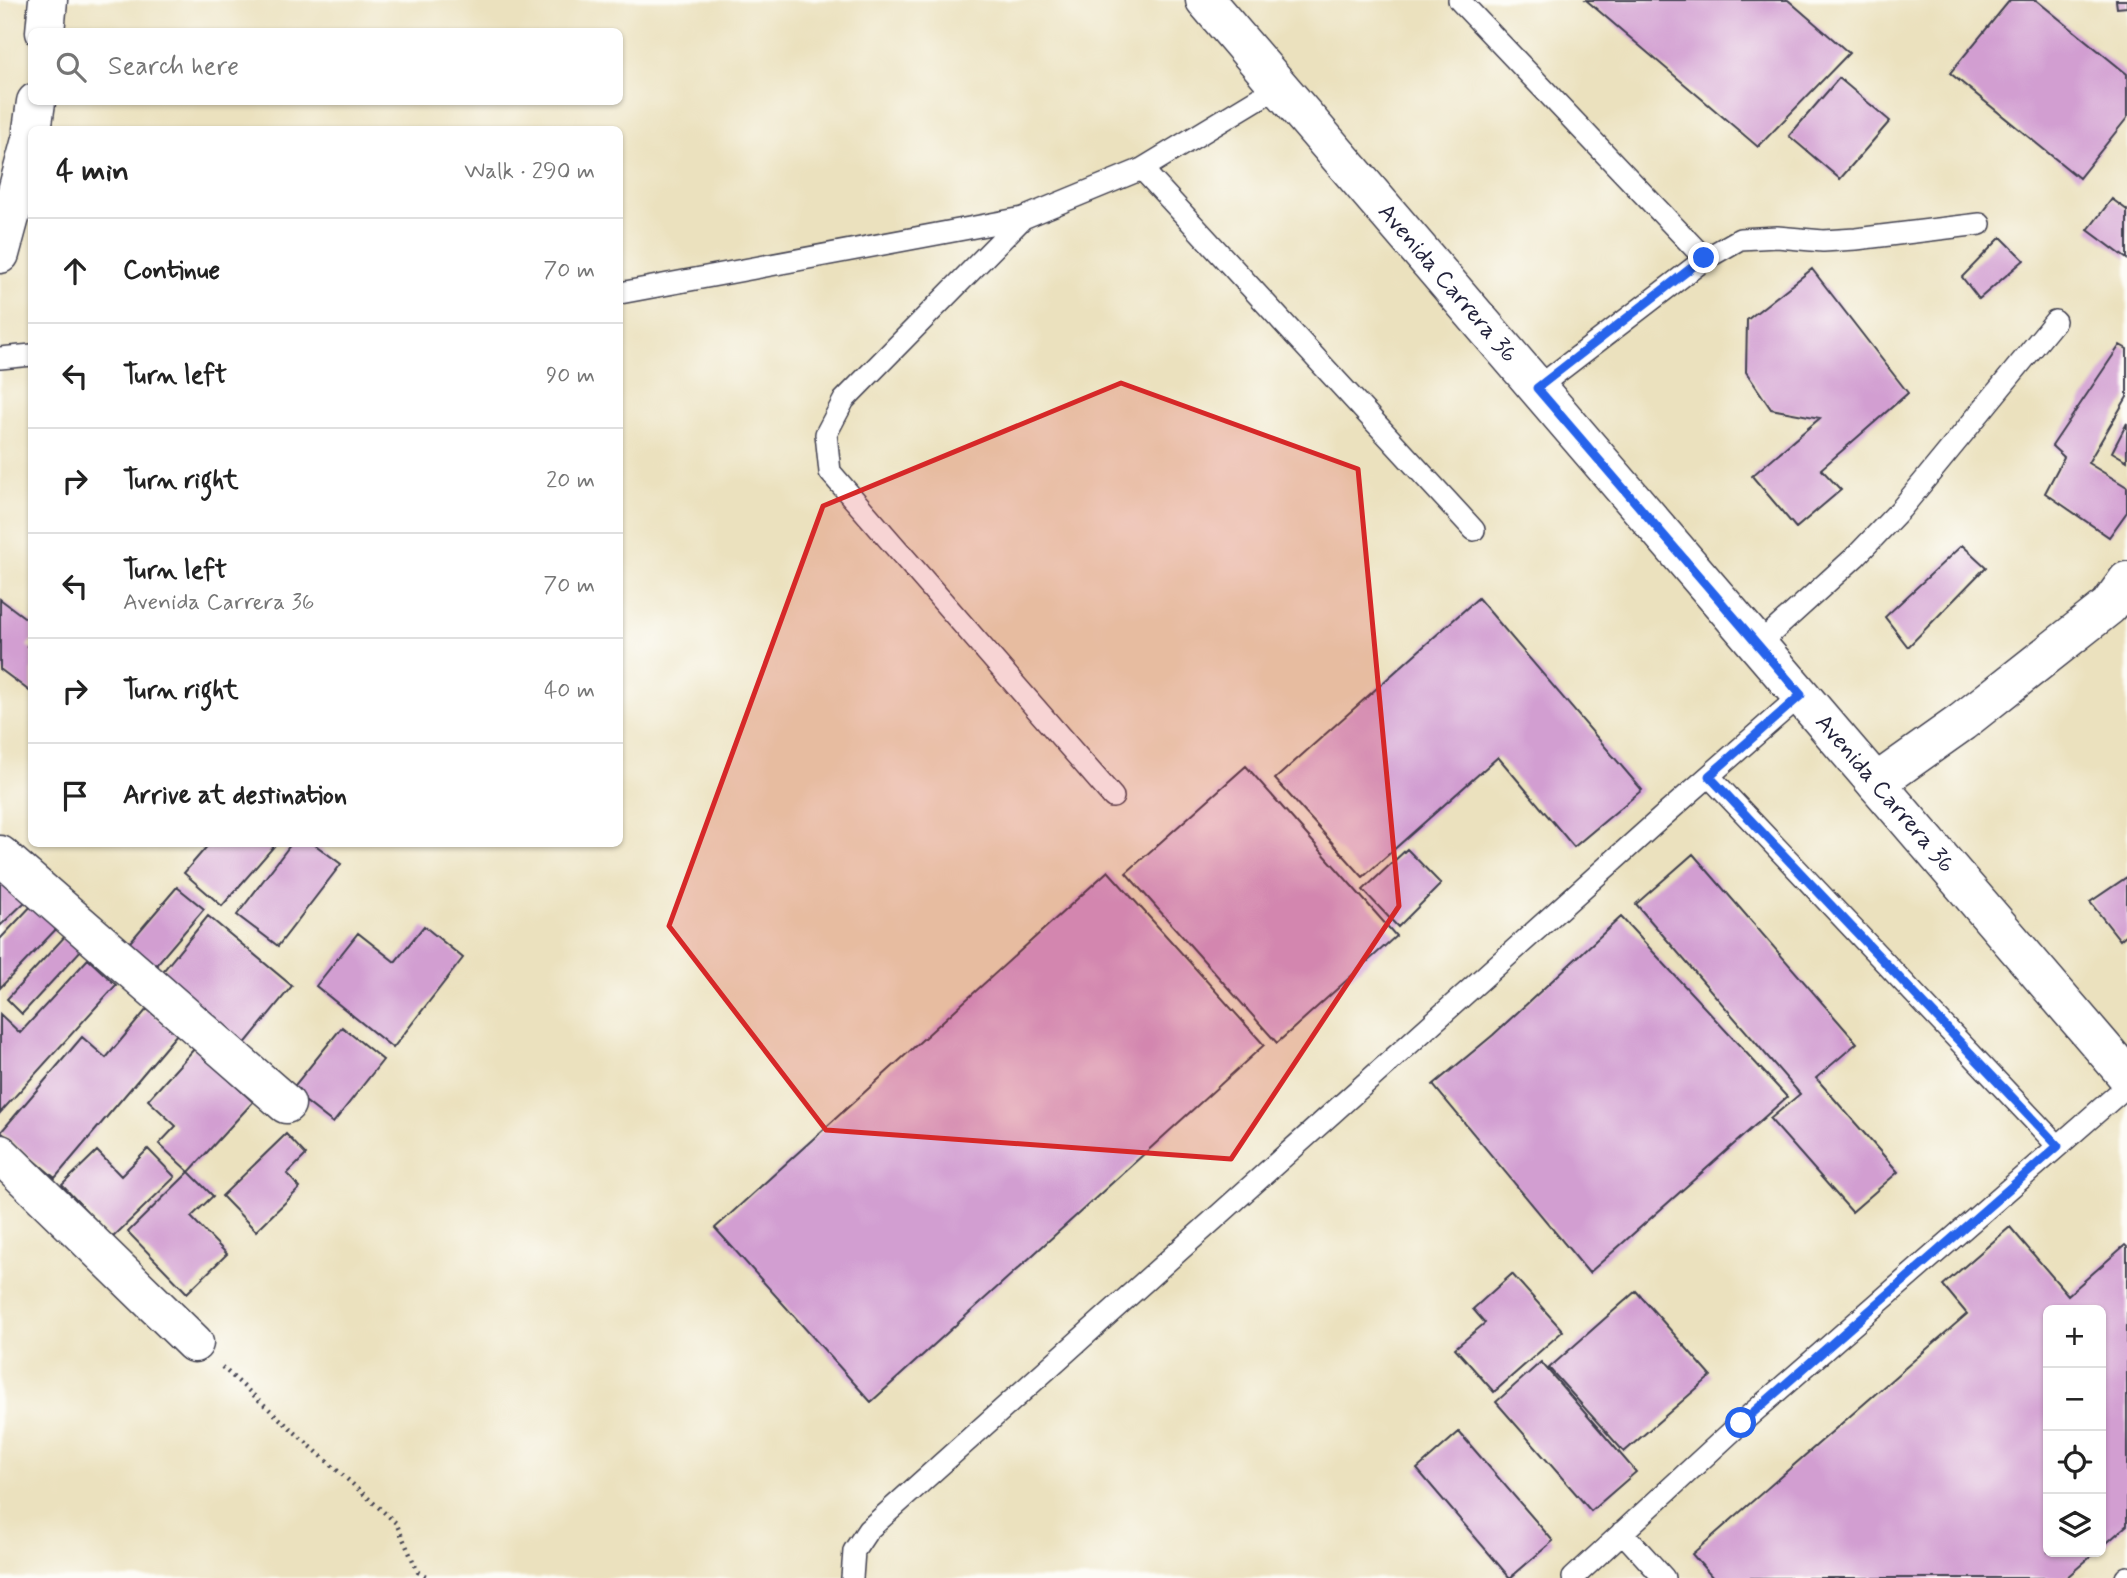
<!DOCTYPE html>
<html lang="en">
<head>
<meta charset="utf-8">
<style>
	body { margin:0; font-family:Mynerve,sans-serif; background:#f2f2f2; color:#222 }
	.controls { position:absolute; right:21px; bottom:21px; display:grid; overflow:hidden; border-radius:10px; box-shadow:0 2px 5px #0004 }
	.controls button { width:63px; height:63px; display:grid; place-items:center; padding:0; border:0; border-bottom:2px solid #e0e0e0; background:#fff; color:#222; font:35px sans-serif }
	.stop { position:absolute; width:21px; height:21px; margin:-16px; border:5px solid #2563eb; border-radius:50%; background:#fff }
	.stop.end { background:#2563eb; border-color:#fff; box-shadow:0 2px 7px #0008 }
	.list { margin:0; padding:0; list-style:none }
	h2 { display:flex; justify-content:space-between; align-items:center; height:91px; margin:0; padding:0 28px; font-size:30px }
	h2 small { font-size:23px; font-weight:400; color:#767676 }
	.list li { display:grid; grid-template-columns:46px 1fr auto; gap:21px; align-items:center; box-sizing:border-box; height:105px; padding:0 28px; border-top:2px solid #e0e0e0 }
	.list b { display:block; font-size:26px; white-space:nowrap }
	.list p { margin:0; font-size:23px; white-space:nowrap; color:#767676 }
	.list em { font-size:23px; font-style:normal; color:#767676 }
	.icon { flex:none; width:38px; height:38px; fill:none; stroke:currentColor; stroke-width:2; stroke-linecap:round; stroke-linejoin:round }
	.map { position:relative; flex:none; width:2127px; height:1578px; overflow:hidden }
	.search { position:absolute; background:#fff; box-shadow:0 2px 5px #0004; left:28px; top:28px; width:595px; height:77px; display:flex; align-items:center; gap:18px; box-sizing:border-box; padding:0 24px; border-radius:10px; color:#767676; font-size:26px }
	.panel { position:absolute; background:#fff; box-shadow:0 2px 5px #0004; left:28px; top:126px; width:595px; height:721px; border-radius:10px }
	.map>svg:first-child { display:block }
</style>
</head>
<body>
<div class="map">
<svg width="2127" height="1578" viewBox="0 0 2127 1578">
	<rect width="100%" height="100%" fill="#fdfcf7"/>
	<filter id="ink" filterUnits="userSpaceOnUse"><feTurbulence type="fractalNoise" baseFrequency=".0143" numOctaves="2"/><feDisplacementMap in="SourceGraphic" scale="14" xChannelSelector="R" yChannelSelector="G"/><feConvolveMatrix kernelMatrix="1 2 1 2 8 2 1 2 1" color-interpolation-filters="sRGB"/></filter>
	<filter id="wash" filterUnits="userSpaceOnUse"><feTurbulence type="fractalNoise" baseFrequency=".00686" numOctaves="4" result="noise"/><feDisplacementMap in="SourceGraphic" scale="28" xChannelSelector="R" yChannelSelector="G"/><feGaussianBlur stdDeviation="1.57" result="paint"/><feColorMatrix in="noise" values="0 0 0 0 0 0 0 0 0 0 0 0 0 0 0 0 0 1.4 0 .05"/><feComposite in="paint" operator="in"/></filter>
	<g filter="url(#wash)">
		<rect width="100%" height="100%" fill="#ebe1be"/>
		<g id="blocks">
			<path fill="#d29ed1" d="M1586 0H1788L1849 53 1758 147Z
				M2010 0H2036L2127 74V118L2079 178 1950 73Z
				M2116 0H2127V7L2117 8Z
				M1839 78 1890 121 1840 179 1789 136Z
				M2112 199 2127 210V259L2088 230Z
				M2001 237 2024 260 1979 299 1962 277Z
				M1812 269 1908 393 1821 469 1841 490 1796 528 1752 476 1820 418 1771 409 1746 372 1747 320Z
				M2120 345 2127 349V397L2088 463 2127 487V512L2109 537 2045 493 2064 457 2052 446Z
				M2127 423V461L2112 452Z
				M1962 545 1986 567 1908 647 1885 617Z
				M1478 598 1642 790 1574 847 1498 757 1363 877 1275 779Z
				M0 599 32 623V640L27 646 32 649V693L0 669Z
				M1246 766 1396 936 1277 1043 1126 873Z
				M209 844H276L222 906 184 873Z
				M291 844H314L341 864 278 946 237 915Z
				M1407 849 1441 884 1398 927 1363 890Z
				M1693 854 1857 1043 1816 1078 1898 1172 1852 1212 1770 1119 1800 1094 1636 904Z
				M1108 871 1264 1045 871 1402 715 1228Z
				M2127 877V934L2120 940 2090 902Z
				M0 879 28 899 0 926Z
				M177 887 204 909 151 971 125 948Z
				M35 902 60 925 0 988V939Z
				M208 916 292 986 243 1046 159 976Z
				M1621 917 1787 1097 1589 1273 1433 1085 1493 1035Z
				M424 926 463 958 393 1048 316 986 358 933 395 962Z
				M68 933 83 948 22 1014 7 999Z
				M88 959 116 985 0 1113V1014L20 1033Z
				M147 1009 177 1034 55 1178 1 1132 82 1037 106 1058Z
				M342 1027 383 1060 333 1123 291 1090Z
				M195 1048 253 1102 189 1172 159 1144 176 1126 148 1100Z
				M286 1134 306 1155 287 1174 300 1188 256 1231 222 1196Z
				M148 1149 175 1177 112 1238 62 1185 97 1151 121 1176Z
				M189 1172 213 1196 191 1217 227 1254 187 1293 128 1232Z
				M2010 1227 2068 1295 2125 1245 2127 1247V1525L2101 1548V1310H2048V1552H2096L2066 1578H1713L1692 1554 1967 1314 1943 1285Z
				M1512 1274 1563 1331 1494 1392 1455 1348 1485 1323 1473 1309Z
				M1636 1291 1711 1376 1624 1452 1549 1368Z
				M1541 1362 1636 1472 1591 1511 1496 1402Z
				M1459 1432 1553 1541 1510 1578 1417 1469Z"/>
		</g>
	</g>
	<g filter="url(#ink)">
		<use href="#blocks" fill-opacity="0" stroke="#403f4f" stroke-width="2"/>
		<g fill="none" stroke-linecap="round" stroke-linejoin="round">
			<defs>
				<path id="lane" d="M1459 0 1705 259
					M1142 169 1474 530
					M1023 218 844 400 826 434 830 472 1113 797
					M620 293 1023 218 1142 169 1279 86
					M0 358 32 355
					M1537 388 1705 259 1740 239 1777 237 1823 241 1856 239 1980 224
					M1758 645 1856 556 1901 509 2055 321
					M1709 776 2058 1146
					M1622 1532 1664 1578
					M852 1578 854 1551 868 1530 1661 818 1801 695
					M1573 1578 1741 1423 2127 1086
					M2126 1578 2127 1577"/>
				<path id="street" d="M1876 783 1962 722 2109 606 2127 581
					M0 855 286 1104
					M0 1154 194 1343"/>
				<path id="secondary" d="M45 32 48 0
					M32 130 36 102
					M0 254 32 136"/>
				<g id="primary">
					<path id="s1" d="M1205 0 2127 1076"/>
				</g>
			</defs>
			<use href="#lane" stroke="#403f4f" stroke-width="24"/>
			<use href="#street" stroke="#403f4f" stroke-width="41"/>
			<use href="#secondary" stroke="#403f4f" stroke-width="41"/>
			<use href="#primary" stroke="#403f4f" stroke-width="41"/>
			<path stroke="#403f4f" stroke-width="4.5" stroke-dasharray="2 5" stroke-linecap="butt" d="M222 1367 396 1523 418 1572 430 1578"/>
			<use href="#lane" stroke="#fff" stroke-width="21"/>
			<use href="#street" stroke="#fff" stroke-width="38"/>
			<use href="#secondary" stroke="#fff" stroke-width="38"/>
			<use href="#primary" stroke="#fff" stroke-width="38"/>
		</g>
	</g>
	<g fill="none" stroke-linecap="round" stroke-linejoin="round" filter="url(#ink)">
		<path stroke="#2563eb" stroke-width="9" d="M1704 258 1537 388 1801 695 1709 776 2058 1146 1741 1423"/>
	</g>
	<path fill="#d62828" fill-opacity="0.2" stroke="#d62828" stroke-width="5" stroke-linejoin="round" d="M1121 383 1358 469 1399 906 1231 1159 826 1130 669 926 823 506Z"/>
	<g text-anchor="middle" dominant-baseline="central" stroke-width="6" stroke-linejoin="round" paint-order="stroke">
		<g font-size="24" fill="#22223b" stroke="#fdfcf7">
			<text stroke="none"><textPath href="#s1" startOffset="373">Avenida Carrera 36</textPath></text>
			<text stroke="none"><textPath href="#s1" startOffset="1045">Avenida Carrera 36</textPath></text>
		</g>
	</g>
</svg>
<div class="controls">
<button>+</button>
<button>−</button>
<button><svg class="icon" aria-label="locate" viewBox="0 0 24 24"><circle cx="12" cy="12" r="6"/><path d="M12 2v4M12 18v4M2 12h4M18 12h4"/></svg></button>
<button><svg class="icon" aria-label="layers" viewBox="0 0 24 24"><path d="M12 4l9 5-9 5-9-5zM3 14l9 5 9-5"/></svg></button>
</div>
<div class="stop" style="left:1741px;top:1423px"></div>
<div class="stop end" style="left:1704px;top:258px"></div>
<div class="search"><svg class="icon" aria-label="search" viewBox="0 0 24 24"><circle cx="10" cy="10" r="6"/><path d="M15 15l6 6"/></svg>Search here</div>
<section class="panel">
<h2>4 min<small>Walk · 290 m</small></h2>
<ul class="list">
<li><svg class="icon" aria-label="ahead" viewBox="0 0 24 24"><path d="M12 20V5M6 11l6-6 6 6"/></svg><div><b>Continue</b></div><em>70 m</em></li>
<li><svg class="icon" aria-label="left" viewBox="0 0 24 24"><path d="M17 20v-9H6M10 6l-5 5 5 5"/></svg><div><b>Turn left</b></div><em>90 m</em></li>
<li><svg class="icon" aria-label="right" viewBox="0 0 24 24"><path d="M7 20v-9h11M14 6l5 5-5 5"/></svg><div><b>Turn right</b></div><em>20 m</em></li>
<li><svg class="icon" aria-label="left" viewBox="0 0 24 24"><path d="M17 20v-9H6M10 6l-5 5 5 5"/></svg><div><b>Turn left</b><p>Avenida Carrera 36</p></div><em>70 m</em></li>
<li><svg class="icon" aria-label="right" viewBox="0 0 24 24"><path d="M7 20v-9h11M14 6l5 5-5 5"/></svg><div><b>Turn right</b></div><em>40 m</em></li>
<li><svg class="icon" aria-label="arrive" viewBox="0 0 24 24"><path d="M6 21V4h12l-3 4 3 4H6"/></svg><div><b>Arrive at destination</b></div></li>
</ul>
</section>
</div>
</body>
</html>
